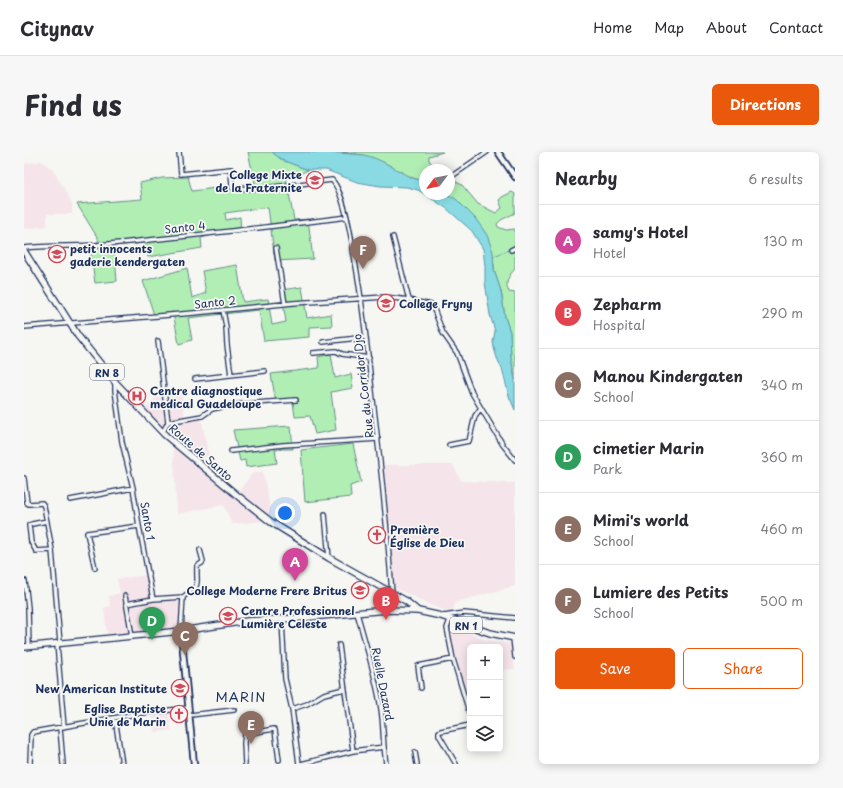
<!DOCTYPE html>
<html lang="en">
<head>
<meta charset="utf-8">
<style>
	body { margin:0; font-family:"Playpen Sans",sans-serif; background:#f7f7f7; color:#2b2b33 }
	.controls { position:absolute; right:12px; bottom:12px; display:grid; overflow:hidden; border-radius:6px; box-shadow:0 2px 10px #0003 }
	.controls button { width:36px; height:36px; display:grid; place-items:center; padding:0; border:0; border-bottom:1px solid #e1e1e2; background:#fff; color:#2b2b33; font:20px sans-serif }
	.compass { position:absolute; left:395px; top:12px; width:36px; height:36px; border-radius:50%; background:#fff; box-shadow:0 2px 10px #0003; rotate:238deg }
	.you { position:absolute; left:261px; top:361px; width:14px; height:14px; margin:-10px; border:3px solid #fff; border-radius:50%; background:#1a73e8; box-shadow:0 0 0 6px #1a73e833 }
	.badge { display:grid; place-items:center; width:26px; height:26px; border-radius:50%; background:#ea580c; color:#fff; font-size:13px; font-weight:700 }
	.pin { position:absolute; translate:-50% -33px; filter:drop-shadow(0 1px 2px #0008) }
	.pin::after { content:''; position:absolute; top:21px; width:14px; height:12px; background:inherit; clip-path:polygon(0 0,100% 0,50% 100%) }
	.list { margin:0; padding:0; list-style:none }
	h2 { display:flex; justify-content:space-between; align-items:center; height:52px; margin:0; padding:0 16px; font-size:17px }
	h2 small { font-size:13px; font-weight:400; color:#7c7c81 }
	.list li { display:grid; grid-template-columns:26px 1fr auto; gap:12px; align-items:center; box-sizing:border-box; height:72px; padding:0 16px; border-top:1px solid #e1e1e2 }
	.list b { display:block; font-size:15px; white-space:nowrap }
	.list p { margin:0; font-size:13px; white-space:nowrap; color:#7c7c81 }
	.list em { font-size:13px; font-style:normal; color:#7c7c81 }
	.actions { display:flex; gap:8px; padding:12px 16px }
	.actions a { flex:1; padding:9px 0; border:1px solid #ea580c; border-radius:6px; text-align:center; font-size:14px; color:#ea580c }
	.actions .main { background:#ea580c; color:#fff }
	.icon { flex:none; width:22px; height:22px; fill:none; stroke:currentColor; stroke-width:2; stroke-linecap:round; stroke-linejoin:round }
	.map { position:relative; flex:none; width:491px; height:612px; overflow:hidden; border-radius:6px }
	header { display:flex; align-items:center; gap:24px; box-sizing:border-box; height:56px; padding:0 20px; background:#fff; border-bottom:1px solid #e1e1e2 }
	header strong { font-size:19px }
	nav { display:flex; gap:22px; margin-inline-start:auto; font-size:14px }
	.intro { display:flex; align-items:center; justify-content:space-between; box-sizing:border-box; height:96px; padding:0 24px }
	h1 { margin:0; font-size:28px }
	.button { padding:10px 18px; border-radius:6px; background:#ea580c; color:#fff; font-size:14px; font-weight:700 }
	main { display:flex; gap:24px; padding:0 24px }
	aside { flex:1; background:#fff; border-radius:6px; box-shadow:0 2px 10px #0003 }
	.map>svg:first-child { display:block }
</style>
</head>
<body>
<header>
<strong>Citynav</strong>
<nav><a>Home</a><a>Map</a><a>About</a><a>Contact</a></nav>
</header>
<div class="intro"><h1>Find us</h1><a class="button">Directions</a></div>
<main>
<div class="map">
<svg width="491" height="612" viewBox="0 0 491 612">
	<rect width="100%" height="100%" fill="#f6f6f2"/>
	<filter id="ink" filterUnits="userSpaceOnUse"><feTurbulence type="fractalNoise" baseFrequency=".025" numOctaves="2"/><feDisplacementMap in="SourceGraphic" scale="8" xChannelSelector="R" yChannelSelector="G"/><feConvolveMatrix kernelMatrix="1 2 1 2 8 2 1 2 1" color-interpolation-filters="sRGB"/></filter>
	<g filter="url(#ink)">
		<path fill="#f5e5ea" d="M17 9 28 17 43 41 48 52V62H23V74L0 77V12Z
			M157 240 161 268 177 266 185 304 176 308 139 276 121 258 133 245Z
			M149 294 210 344 230 320H239L247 361 239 369 208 372 200 353 153 362Z
			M358 313H429L437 329 491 331V434L432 450 427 461 406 453 370 435Z
			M123 423 128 447 159 445 156 476 83 482 80 456 86 454 85 444 96 441 93 427Z
			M427 470 459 487 487 492 491 517 476 518V495H446V547L441 548 433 525 422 478Z
			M145 560 147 578 131 580 128 563Z"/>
		<path fill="#b1eeb4" stroke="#668e89" d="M224 0H248L258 8 284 18C277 22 270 23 262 26L270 68 284 67 289 107 251 109 244 55 201 61 202 68 216 65 217 81 193 82 177 86 178 96 124 105 121 91 90 94 93 129 71 131 66 96 75 88 53 52 118 47 116 31 138 26 164 25 168 39 231 31Z
			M317 0H419L405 4V8L407 11 418 18H401V30L389 26 360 11 339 3Z
			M425 26 438 33 454 52 472 61 478 56 475 48 478 45 488 40 491 42V61L477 68 473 72 474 75 482 78 491 77V117C485 123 480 131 485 140L491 141V228L487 206 486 180 481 165 477 139 470 118V113L451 66 436 51 423 42H425Z
			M213 113 219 150 244 147 248 173 262 170 257 138 278 135 283 166 307 162 308 174 285 175V185L240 189 235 158 164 166 168 188 155 192 149 160 130 163 119 129 163 116 168 146 182 141 178 119Z
			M307 202 311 226 327 222 329 236 307 240 312 278 291 282 286 264 271 265 269 250 252 251 247 222 295 216 294 205Z
			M267 274 269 297H251L253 311 222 315 221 308 216 309 209 278Z
			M329 292 337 330 326 334 327 345 281 350 277 298Z"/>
		<path fill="#89dae2" stroke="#5d96ad" d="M248 0C278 0 310 0 340 3 355 6 370 16 384 24 389 27 396 27 401 30V42H423L432 47 451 66 463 83 469 100 470 118 477 139 481 165 486 180 487 206 491 228V258L485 244 478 217 473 206 470 196 469 190 471 179 466 163 461 130V114L459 97 448 79 422 56 394 38 383 35 356 34 333 30 302 18H284L258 8Z"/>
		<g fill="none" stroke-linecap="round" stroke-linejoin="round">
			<path stroke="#5d96ad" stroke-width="1" d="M470 104 485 98"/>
			<defs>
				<path id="street" d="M155 0 157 22 207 17 208 36 234 37 308 28C321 42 328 89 331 109 339 152 343 195 348 239 356 306 363 374 368 441
					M428 24 463 0
					M369 85 385 148
					M0 96C28 93 56 95 85 92 164 85 243 75 323 65
					M252 96 261 152
					M487 98 491 96
					M199 158 202 175 203 193 207 223
					M0 175 170 161 269 151 361 145 385 148 407 153 409 155 419 181 433 201 448 241 479 293 491 308
					M134 189 144 270
					M299 190 342 185
					M289 201 312 199 318 202 345 206
					M171 227 241 219
					M91 230V238L98 290 109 336 115 374 129 447 159 445 157 479
					M139 280 144 270 178 264 188 257 207 253 272 248
					M425 293 445 289 451 264 456 257
					M207 299 259 293 354 287
					M0 326 3 351 5 352 18 351 20 354 28 398 36 491
					M46 348 109 336
					M301 362 305 406
					M23 369 8 372 5 373 7 390 12 399 28 398
					M71 416 63 381 115 374
					M1 429 4 456 5 495
					M101 444 108 484
					M159 445C178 431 172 436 173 414L178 411 179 409 176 398
					M102 452 129 447
					M420 464 440 461 491 466
					M258 468 261 527 268 557 275 612
					M426 468 423 476 429 507 446 563
					M489 486 491 505
					M33 492 40 575
					M315 493 329 599
					M397 536 394 514 429 507
					M268 557 283 552 300 542 320 537
					M166 563 210 558
					M91 566 98 612
					M36 576 39 612
					M360 595 362 612
					M391 600 393 612
					M6 612 7 583 9 580 118 561 165 556
					M221 612 220 591 221 582 250 577 251 578 255 608
					M277 612 329 599 360 595C359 582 359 570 357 557 352 525 342 493 333 461
					M432 612 415 583V580L417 579 446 573"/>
				<path id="secondary" d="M474 0 491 25
					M157 479 170 612"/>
				<path id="primary" d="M0 99 54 184 91 230 141 283 214 344 247 370 305 406 382 449 394 459
					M0 495 157 479 223 469 275 466 363 458 394 459 417 464 466 481 491 486"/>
			</defs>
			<use href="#street" stroke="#1b2f5e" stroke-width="6"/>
			<use href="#secondary" stroke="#1b2f5e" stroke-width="8"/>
			<use href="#primary" stroke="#1b2f5e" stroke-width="8"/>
			<use href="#street" stroke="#f6f6f2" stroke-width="3.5"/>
			<use href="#secondary" stroke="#f6f6f2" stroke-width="4.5"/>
			<use href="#primary" stroke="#f6f6f2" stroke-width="5.5"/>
		</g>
	</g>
	<defs>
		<symbol id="school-ring" viewBox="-11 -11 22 22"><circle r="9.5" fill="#f6f6f2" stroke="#d1495b" stroke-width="1.5"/><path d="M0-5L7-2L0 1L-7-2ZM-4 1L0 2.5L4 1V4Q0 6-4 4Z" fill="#d1495b"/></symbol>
		<symbol id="hospital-ring" viewBox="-11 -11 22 22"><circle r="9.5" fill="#f6f6f2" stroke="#d1495b" stroke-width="1.5"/><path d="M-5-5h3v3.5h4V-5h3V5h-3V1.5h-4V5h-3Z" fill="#d1495b"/></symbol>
		<symbol id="church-ring" viewBox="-11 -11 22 22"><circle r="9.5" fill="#f6f6f2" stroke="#d1495b" stroke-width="1.5"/><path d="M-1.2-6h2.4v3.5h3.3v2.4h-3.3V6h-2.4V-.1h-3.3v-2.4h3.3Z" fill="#d1495b"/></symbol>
		<symbol id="university-ring" viewBox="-11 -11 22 22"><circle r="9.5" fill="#f6f6f2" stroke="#d1495b" stroke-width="1.5"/><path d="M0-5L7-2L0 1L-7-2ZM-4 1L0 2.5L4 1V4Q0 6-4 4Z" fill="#d1495b"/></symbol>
	</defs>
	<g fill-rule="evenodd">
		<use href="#school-ring" x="281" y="18" width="20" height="20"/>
		<use href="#school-ring" x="23" y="92" width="20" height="20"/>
		<use href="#school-ring" x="352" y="141" width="20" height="20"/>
		<use href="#hospital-ring" x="103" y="234" width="20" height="20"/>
		<use href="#church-ring" x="343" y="373" width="20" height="20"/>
		<use href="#school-ring" x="326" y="428" width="20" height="20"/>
		<use href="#university-ring" x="194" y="454" width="20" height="20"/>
		<use href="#school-ring" x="146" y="526" width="20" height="20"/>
		<use href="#church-ring" x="145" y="552" width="20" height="20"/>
	</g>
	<g text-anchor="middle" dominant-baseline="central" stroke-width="3.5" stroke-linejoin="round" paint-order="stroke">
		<g fill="#f6f6f2" stroke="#5d6b8a" stroke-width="1">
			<rect x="66" y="212" width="34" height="16" rx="3"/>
			<rect x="426" y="465" width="32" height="16" rx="3"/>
		</g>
		<g font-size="10" font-weight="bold" fill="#1b2f5e">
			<text x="83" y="220">RN 8</text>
			<text x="442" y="473">RN 1</text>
		</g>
		<g font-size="11" font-weight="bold" fill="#1b2f5e" stroke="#f6f6f2" text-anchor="start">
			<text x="278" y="22" text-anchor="end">College Mixte<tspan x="278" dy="13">de la Fraternite</tspan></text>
			<text x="46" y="96">petit innocents<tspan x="46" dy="13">gaderie kendergaten</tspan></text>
			<text x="375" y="151">College Fryny</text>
			<text x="126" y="238">Centre diagnostique<tspan x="126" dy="13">medical Guadeloupe</tspan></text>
			<text x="366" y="377">Première<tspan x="366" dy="13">Église de Dieu</tspan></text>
			<text x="323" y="438" text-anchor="end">College Moderne Frere Britus</text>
			<text x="217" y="458">Centre Professionnel<tspan x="217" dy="13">Lumière Celeste</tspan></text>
			<text x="143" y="536" text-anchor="end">New American Institute</text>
			<text x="142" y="556" text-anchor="end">Eglise Baptiste<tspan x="142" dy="13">Unie de Marin</tspan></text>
		</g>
		<g font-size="11" fill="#1b2f5e" stroke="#f6f6f2">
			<text transform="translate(161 75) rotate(-6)">Santo 4</text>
			<text transform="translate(191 150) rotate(-6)">Santo 2</text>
			<text transform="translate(339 234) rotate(-97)">Rue du Corridor Djo</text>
			<text transform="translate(177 300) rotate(41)">Route de Santo</text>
			<text transform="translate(124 369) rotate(80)">Santo 1</text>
			<text transform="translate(359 532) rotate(79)">Ruelle Dazard</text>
		</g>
		<g font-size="13" letter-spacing="1" fill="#1b2f5e" stroke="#f6f6f2">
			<text x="217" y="544">MARIN</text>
		</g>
	</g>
</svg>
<div class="controls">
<button>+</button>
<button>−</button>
<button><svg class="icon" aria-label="layers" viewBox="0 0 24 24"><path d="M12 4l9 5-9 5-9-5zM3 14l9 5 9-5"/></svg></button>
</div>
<svg class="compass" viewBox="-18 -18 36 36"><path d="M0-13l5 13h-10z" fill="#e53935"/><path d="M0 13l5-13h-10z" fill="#7c7c81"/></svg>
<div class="you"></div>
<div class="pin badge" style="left:271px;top:429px;background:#d1479c">A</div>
<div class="pin badge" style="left:362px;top:468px;background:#e0444e">B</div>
<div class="pin badge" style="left:161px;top:503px;background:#8d6e63">C</div>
<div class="pin badge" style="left:128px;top:488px;background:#2e9e5b">D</div>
<div class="pin badge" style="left:227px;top:592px;background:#8d6e63">E</div>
<div class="pin badge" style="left:339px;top:117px;background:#8d6e63">F</div>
</div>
<aside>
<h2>Nearby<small>6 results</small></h2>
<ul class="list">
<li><span class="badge" style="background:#d1479c">A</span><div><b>samy's Hotel</b><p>Hotel</p></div><em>130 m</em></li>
<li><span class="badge" style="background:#e0444e">B</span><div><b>Zepharm</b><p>Hospital</p></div><em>290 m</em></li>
<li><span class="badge" style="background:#8d6e63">C</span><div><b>Manou Kindergaten</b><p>School</p></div><em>340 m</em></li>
<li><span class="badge" style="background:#2e9e5b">D</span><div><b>cimetier Marin</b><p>Park</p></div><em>360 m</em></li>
<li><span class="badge" style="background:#8d6e63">E</span><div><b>Mimi's world</b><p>School</p></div><em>460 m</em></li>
<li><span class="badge" style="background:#8d6e63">F</span><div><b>Lumiere des Petits</b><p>School</p></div><em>500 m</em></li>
</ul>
<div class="actions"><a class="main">Save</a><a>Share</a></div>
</aside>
</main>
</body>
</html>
